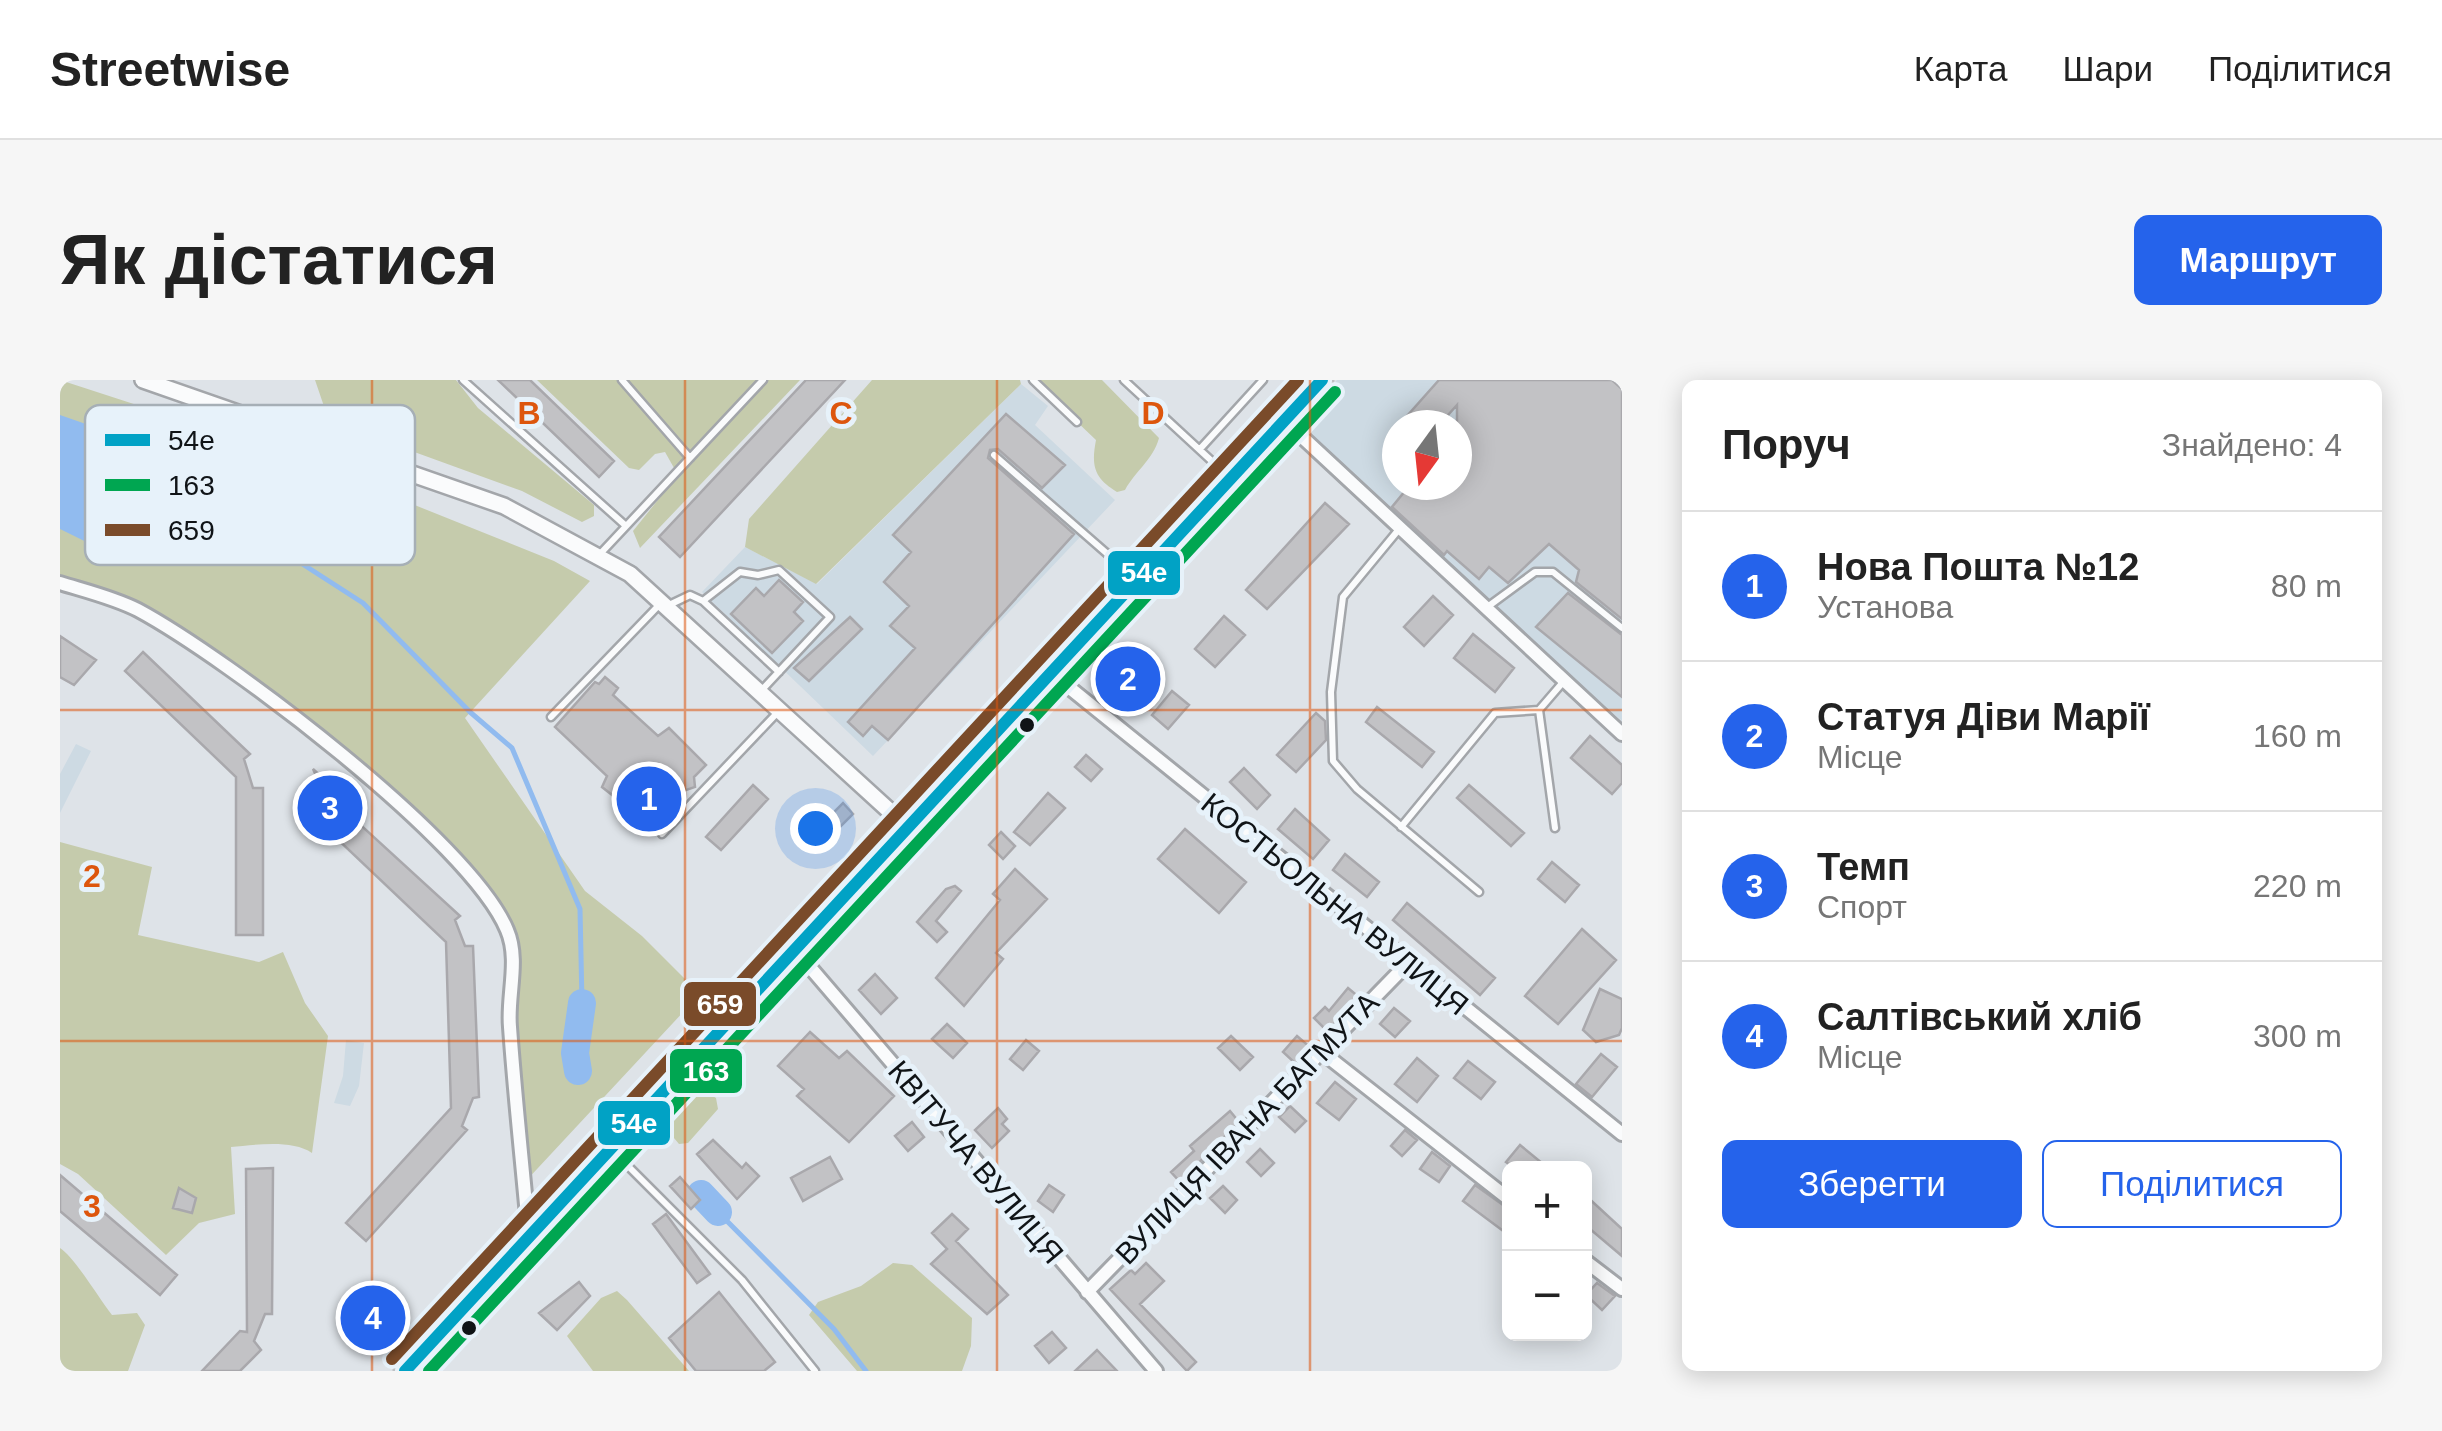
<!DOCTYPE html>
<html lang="uk">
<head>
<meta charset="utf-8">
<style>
	body { margin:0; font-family:Helvetica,sans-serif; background:#f6f6f6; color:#222 }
	.controls { position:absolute; right:30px; bottom:30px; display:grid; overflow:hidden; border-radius:15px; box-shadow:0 5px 25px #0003 }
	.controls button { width:90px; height:90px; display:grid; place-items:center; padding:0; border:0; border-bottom:2px solid #e0e0e0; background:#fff; color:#222; font:50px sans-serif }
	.compass { position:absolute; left:1322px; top:30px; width:90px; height:90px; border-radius:50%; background:#fff; box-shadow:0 5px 25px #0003; rotate:195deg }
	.you { position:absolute; left:755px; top:448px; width:35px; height:35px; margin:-25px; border:8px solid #fff; border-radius:50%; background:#1a73e8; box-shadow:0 0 0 15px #1a73e833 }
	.badge { display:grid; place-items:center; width:65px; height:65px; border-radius:50%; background:#2563eb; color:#fff; font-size:32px; font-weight:700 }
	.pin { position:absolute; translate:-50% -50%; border:5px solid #fff; box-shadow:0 2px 10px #0006 }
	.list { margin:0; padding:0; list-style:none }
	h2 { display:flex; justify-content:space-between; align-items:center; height:130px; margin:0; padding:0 40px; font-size:42px }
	h2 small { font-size:32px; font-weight:400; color:#767676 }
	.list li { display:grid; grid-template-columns:65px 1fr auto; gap:30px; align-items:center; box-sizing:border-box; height:150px; padding:0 40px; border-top:2px solid #e0e0e0 }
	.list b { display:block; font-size:38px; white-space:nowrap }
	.list p { margin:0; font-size:32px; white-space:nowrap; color:#767676 }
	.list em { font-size:32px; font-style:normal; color:#767676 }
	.actions { display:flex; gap:20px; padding:30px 40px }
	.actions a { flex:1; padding:22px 0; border:2px solid #2563eb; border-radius:15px; text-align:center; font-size:35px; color:#2563eb }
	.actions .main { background:#2563eb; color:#fff }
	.map { position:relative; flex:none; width:1562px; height:991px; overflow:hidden; border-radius:15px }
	header { display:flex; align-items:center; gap:60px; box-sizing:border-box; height:140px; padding:0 50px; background:#fff; border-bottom:2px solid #e0e0e0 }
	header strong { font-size:48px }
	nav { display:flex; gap:55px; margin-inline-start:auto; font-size:35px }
	.intro { display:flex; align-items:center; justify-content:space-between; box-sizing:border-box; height:240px; padding:0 60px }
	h1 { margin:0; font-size:70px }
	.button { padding:25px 45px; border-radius:15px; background:#2563eb; color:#fff; font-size:35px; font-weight:700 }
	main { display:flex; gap:60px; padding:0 60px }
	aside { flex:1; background:#fff; border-radius:15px; box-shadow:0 5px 25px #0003 }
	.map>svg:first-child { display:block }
</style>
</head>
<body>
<header>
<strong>Streetwise</strong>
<nav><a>Карта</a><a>Шари</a><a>Поділитися</a></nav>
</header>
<div class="intro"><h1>Як дістатися</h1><a class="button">Маршрут</a></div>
<main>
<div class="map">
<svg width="1562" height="991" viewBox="0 0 1562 991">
	<rect width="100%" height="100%" fill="#dee3e8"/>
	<path fill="#cddae3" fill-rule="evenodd" d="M1277 0H1562V341L1233 49ZM1337 45H1397V105H1337Z
		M961 4 988 26 975 45 1055 120 813 376 642 212 685 167 757 204Z
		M16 364 31 371 0 433V394Z
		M286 660 304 663 299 706 290 726 274 723 283 696Z"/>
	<path fill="#c5cbac" d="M0 0 212 69 188 139 238 143 260 87 494 181 530 201 405 338 525 511 582 556 640 614 464 803 453 582 434 525 323 412 194 308 103 245 0 203Z
		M255 0H396L418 28 534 125V136L522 142 462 111 269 41Z
		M477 0H740L580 168 573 151 618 95 605 72 595 74 579 90 569 88Z
		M812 0H960L961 4 756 204 685 167 689 139Z
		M973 0H1042L1099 58C1093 80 1076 90 1065 110L1057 112C1034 98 1031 86 1036 60Z
		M0 462 92 487 78 555 199 582 223 572 245 623 268 656 252 773C232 759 194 765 171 767L175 834 139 843 106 875 18 794 0 784Z
		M646 712 656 718 658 729 628 763 619 764 609 752C612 734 628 716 646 712Z
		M0 868C15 878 38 917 52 935L77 933 85 945 68 991H0Z
		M833 883 852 885 912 938 911 966 902 991H797L749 935 758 922 801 906Z
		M557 911 567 920 629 991H533L507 956 541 918Z"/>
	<path fill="#91bbef" d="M0 35 155 89 164 101 137 170 106 159 85 182 65 181 0 149Z"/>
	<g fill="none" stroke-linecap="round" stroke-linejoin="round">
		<path stroke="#91bbef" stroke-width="5" d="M150 142 230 176 303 223 410 332 452 368 520 529 522 623
			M658 832 774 949 806 991"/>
		<path stroke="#91bbef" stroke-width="28" d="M518 691 515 673 522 623
			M641 814 658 832"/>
	</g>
	<path fill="#c2c2c5" stroke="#a9a8ac" stroke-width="2.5" d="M438 0H470L554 81 539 97Z
		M746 0H785L620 177 599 157Z
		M1379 0H1552L1562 9V239L1516 202 1519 190 1489 164 1448 203 1429 187 1419 199 1387 171 1384 175 1332 127 1350 105H1397V25L1379 45H1339Z
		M946 34 1005 85 982 108 938 69 930 70 928 78 1014 154 828 360 812 346 803 356 788 342 855 268 830 246 849 226 824 202 851 172 833 155Z
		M1265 123 1289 144 1207 229 1186 210Z
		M719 200 743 222 734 232 743 241 712 273 671 234 696 208 704 216Z
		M1508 213 1562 255V317L1476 247Z
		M1373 216 1393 235 1364 266 1344 247Z
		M1164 236 1185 255 1155 287 1135 269Z
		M790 237 802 249 749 301 734 288Z
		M1413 254 1454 288 1435 312 1394 278Z
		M0 256 36 280 14 305 0 297Z
		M83 272 190 374 184 379 193 408H203V555H176V397L65 291Z
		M545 297 558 308 553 315 598 356 609 348 646 385 634 397 635 407 623 411 592 443 578 446 575 433 542 407 547 396 495 347 535 302 539 304Z
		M1112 311 1129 325 1108 349 1092 335Z
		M1317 327 1374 372 1362 387 1306 342Z
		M1256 333 1265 341 1266 360 1236 392 1217 375Z
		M1530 356 1562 385V403L1552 414 1511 378Z
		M1026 375 1042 389 1031 401 1015 387Z
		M1184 388 1210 415 1197 429 1170 402Z
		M253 389 289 422 283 429 400 536 395 540 405 566H413L419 717 413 718 402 746 407 750 306 861 286 843 391 728 386 562 252 435 256 431 244 419 268 422Z
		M693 405 708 419 661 470 646 457Z
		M1409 405 1464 453 1451 466 1397 418Z
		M988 413 1005 428 970 465 954 452Z
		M783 423 793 434 778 449 768 438Z
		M1235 429 1269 460 1253 479 1218 449Z
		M1125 449 1186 502 1159 533 1098 479Z
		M941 452 955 466 943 479 929 465Z
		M1285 474 1319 502 1307 517 1273 490Z
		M1492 482 1519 505 1505 522 1478 499Z
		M955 489 987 519 936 573 943 579 904 626 876 598 940 520 933 514Z
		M895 506 901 511 876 541 887 552 877 562 857 542 886 509Z
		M1347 523 1435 598 1420 615 1333 540Z
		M1522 549 1556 580 1498 644 1465 616Z
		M815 594 837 618 821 634 799 610Z
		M1288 608 1300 618 1267 651 1254 638 1265 627 1269 631Z
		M1540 609 1562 619V648L1559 655 1536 662 1523 650Z
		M1334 628 1350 641 1335 657 1320 644Z
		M887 644 907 663 893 678 872 659Z
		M750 652 779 678 787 671 834 716 789 762 737 716 744 709 718 686Z
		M1171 656 1193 677 1180 690 1158 668Z
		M1237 656 1251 668 1236 684 1223 672Z
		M966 660 979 671 963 690 950 679Z
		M1541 674 1557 687 1532 717 1516 704Z
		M1357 678 1378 696 1357 722 1335 704Z
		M1408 681 1435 702 1421 719 1394 698Z
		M1275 702 1296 719 1279 740 1257 723Z
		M1230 726 1246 741 1235 752 1219 737Z
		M938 728 947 739 942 744 949 751 932 768 915 750Z
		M1170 731 1179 742 1120 802 1111 792 1134 771 1130 766Z
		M852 742 864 757 848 771 835 756Z
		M1345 750 1357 760 1342 776 1331 766Z
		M653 760 682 788 686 783 699 796 677 819 637 774Z
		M1460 765 1488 788H1454L1446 782Z
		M1200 769 1214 783 1201 796 1187 782Z
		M1372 772 1390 786 1379 802 1360 789Z
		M770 777 782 799 743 821 731 798Z
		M213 788 212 934H205L194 961 201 970 180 991H142L180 951 187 952 186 789Z
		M0 795 117 895 100 915 0 831Z
		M620 797 640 820 631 829 610 806Z
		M989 805 1004 815 993 832 978 821Z
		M1415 805 1450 830V856L1403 821Z
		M1163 806 1177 820 1165 833 1150 818Z
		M119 808 136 818 132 833 113 828Z
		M1524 814 1562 849V876L1524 844Z
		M606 834 650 894 637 903 593 844Z
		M892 834 908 849 896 861 948 915 927 934 871 884 887 869 872 853Z
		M1086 883 1104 901 1080 924 1136 982 1127 991 1050 909 1071 890 1075 894Z
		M519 902 530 916 497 950 479 933Z
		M1537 903 1555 916 1542 930 1526 915Z
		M659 912 715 982 704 991H636L609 958Z
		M992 952 1006 968 989 983 975 966Z
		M1037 970 1057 991H1015Z"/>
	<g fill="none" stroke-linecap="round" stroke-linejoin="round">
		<defs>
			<path id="service" d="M403 0 566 146
				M562 0 630 78
				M973 0 1017 42
				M1064 0 1169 97
				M1140 69 1203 0
				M934 75 1075 198
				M1340 148 1283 217 1271 312 1273 381 1297 409 1419 512
				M540 174 703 0
				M643 221 719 292
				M607 226 630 215 643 221 680 192 698 195 719 190 770 237 700 312
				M1426 228 1475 192H1493L1562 248
				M1479 330 1495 448
				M491 337 600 224
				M1341 447 1435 333 1479 330 1504 301
				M602 454 718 332
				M554 772 682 900 755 991"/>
			<path id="minor" d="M1225 41 1562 354
				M0 203C26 211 55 218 78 230 167 278 410 461 447 550 460 580 447 616 450 647 455 718 463 788 469 858
				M990 292 1562 754
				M737 572 1096 991
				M1263 673 1450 820
				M1524 880 1562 909
				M1027 912 1347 584"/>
			<path id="tertiary" d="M83 0 444 126 570 194 846 446"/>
			<path id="primary" d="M345 991 1262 0"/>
		</defs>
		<use href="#service" stroke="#a3a6aa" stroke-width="11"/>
		<use href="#minor" stroke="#a3a6aa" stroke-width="18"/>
		<use href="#tertiary" stroke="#a3a6aa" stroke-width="20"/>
		<use href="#primary" stroke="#bfc1c4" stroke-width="25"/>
		<use href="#service" stroke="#fafbfc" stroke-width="6"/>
		<use href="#minor" stroke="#fafbfc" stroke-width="12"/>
		<use href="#tertiary" stroke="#fafbfc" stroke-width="15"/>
		<use href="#primary" stroke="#f4f1f3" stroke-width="20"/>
		<defs>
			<path id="bus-1" d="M345 991 1262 0"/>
			<path id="bus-2" d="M369 991 1275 12"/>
			<path id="bus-3" d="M332 979 1238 0"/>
		</defs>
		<use href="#bus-1" stroke="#e7f2fa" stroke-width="20"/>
		<use href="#bus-2" stroke="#e7f2fa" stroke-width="20"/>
		<use href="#bus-3" stroke="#e7f2fa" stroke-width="20"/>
		<use href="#bus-1" stroke="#01a2c5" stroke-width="12"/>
		<use href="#bus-2" stroke="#00a651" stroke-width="12"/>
		<use href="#bus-3" stroke="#7a4b2a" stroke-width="12"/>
	</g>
	<path fill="none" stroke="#dd560d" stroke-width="2.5" stroke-opacity="0.55" d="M312 0V991M625 0V991M937 0V991M1250 0V991M0 330H1562M0 661H1562"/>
	<g fill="#101417" stroke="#e7f2fa" stroke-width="4">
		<circle cx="967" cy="345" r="9"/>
		<circle cx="409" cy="948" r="9"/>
	</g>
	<g text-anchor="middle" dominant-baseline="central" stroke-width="10" stroke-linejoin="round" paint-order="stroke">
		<g font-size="30" fill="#101417" stroke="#e7f2fa">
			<text transform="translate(1275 524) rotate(39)">КОСТЬОЛЬНА ВУЛИЦЯ</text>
			<text transform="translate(1187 748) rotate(-46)">ВУЛИЦЯ ІВАНА БАГМУТА</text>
			<text transform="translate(916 782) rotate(50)">КВІТУЧА ВУЛИЦЯ</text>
		</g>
	</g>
	<rect x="25" y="25" width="330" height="160" rx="15" fill="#e7f2fa" stroke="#a6afb6" stroke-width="2.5"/>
	<rect x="45" y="54" width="45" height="12" fill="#01a2c5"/>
	<rect x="45" y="99" width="45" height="12" fill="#00a651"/>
	<rect x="45" y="144" width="45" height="12" fill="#7a4b2a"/>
	<g font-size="28" fill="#101417">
		<text x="108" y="70">54е</text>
		<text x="108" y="115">163</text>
		<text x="108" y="160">659</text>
	</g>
	<g font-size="32" text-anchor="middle" font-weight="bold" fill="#dd560d" stroke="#e7f2fa" stroke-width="10" stroke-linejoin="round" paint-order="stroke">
		<text x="469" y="44">B</text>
		<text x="781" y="44">C</text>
		<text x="1093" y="44">D</text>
		<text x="32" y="507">2</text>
		<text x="32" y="837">3</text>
	</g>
	<g stroke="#e7f2fa" stroke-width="4">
		<rect x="1046" y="169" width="76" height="48" rx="10" fill="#01a2c5"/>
		<rect x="622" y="600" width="76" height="48" rx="10" fill="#7a4b2a"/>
		<rect x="608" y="667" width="76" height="48" rx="10" fill="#00a651"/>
		<rect x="536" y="719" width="76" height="48" rx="10" fill="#01a2c5"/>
	</g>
	<g font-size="28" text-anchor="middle" font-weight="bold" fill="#fff">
		<text x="1084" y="202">54е</text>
		<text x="660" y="634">659</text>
		<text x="646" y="701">163</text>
		<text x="574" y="753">54е</text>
	</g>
</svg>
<div class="controls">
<button>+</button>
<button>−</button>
</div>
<svg class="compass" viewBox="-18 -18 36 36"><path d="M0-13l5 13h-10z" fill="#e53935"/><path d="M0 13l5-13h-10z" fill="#767676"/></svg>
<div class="you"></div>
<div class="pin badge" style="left:589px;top:419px">1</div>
<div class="pin badge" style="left:1068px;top:299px">2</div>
<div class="pin badge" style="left:270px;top:428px">3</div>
<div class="pin badge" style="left:313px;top:938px">4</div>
</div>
<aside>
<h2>Поруч<small>Знайдено: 4</small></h2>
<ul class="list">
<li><span class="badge">1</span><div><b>Нова Пошта №12</b><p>Установа</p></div><em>80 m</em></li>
<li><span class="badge">2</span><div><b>Статуя Діви Марії</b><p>Місце</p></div><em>160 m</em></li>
<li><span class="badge">3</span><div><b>Темп</b><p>Спорт</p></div><em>220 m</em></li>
<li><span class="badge">4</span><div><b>Салтівський хліб</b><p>Місце</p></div><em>300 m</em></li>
</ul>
<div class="actions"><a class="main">Зберегти</a><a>Поділитися</a></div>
</aside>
</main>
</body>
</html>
